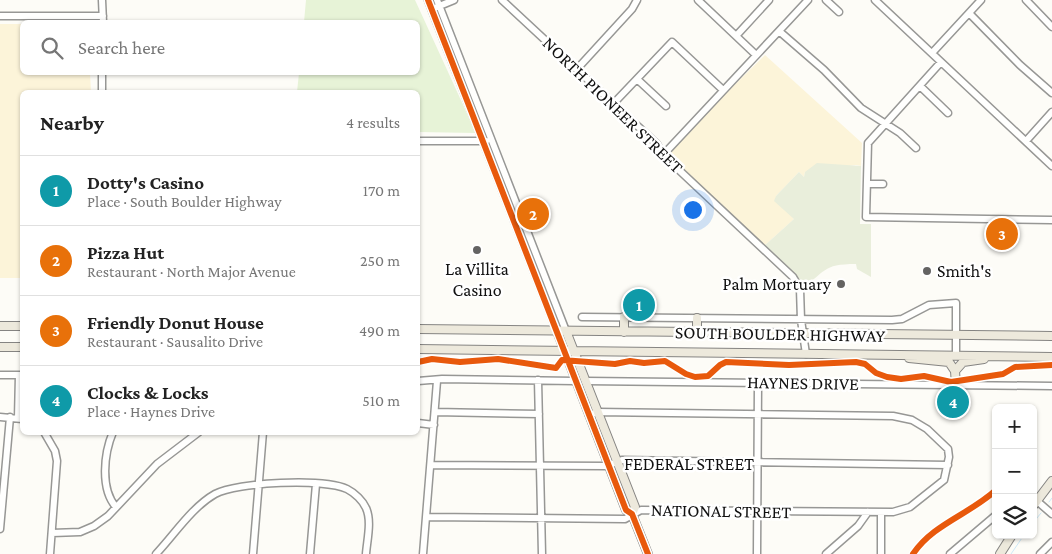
<!DOCTYPE html>
<html lang="en">
<head>
<meta charset="utf-8">
<style>
	body { margin:0; font-family:"Crimson Pro",serif; background:#f6f6f6; color:#222 }
	.controls { position:absolute; right:15px; bottom:15px; display:grid; overflow:hidden; border-radius:8px; box-shadow:0 1px 4px #0004 }
	.controls button { width:45px; height:45px; display:grid; place-items:center; padding:0; border:0; border-bottom:1px solid #e0e0e0; background:#fff; color:#222; font:25px sans-serif }
	.you { position:absolute; left:692px; top:209px; width:18px; height:18px; margin:-12px; border:4px solid #fff; border-radius:50%; background:#1a73e8; box-shadow:0 0 0 8px #1a73e833 }
	.badge { display:grid; place-items:center; width:32px; height:32px; border-radius:50%; background:#646362; color:#fff; font-size:16px; font-weight:700 }
	.pin { position:absolute; translate:-50% -50%; border:2px solid #fff; box-shadow:0 1px 5px #0006 }
	.list { margin:0; padding:0; list-style:none }
	h2 { display:flex; justify-content:space-between; align-items:center; height:65px; margin:0; padding:0 20px; font-size:21px }
	h2 small { font-size:16px; font-weight:400; color:#767676 }
	.list li { display:grid; grid-template-columns:32px 1fr auto; gap:15px; align-items:center; box-sizing:border-box; height:70px; padding:0 20px; border-top:1px solid #e0e0e0 }
	.list b { display:block; font-size:19px; white-space:nowrap }
	.list p { margin:0; font-size:16px; white-space:nowrap; color:#767676 }
	.list em { font-size:16px; font-style:normal; color:#767676 }
	.icon { flex:none; width:28px; height:28px; fill:none; stroke:currentColor; stroke-width:2; stroke-linecap:round; stroke-linejoin:round }
	.map { position:relative; flex:none; width:1052px; height:554px; overflow:hidden }
	.search { position:absolute; background:#fff; box-shadow:0 1px 4px #0004; left:20px; top:20px; width:400px; height:55px; display:flex; align-items:center; gap:12px; box-sizing:border-box; padding:0 18px; border-radius:8px; color:#767676; font-size:19px }
	.panel { position:absolute; background:#fff; box-shadow:0 1px 4px #0004; left:20px; top:90px; width:400px; height:345px; border-radius:8px }
	.map>svg:first-child { display:block }
</style>
</head>
<body>
<div class="map">
<svg width="1052" height="554" viewBox="0 0 1052 554">
	<rect width="100%" height="100%" fill="#fdfcf7"/>
	<path fill="#e7f3d7" d="M306 0H415L476 133 418 132V92H297L299 73 418 72V22H304Z"/>
	<path fill="#fcf4d9" d="M0 24H22V72L90 73 91 92H22V278H0Z
		M765 55 862 143 861 166 856 165 805 172 804 177 799 172 776 196 794 219 763 247 663 155Z"/>
	<path fill="#e9eedb" d="M817 163 861 166 860 224H871V277L857 269 856 264C821 264 827 272 800 289L763 247 794 219 774 201 776 196 799 172 804 177 805 172Z"/>
	<g fill="none" stroke-linecap="round" stroke-linejoin="round">
		<path stroke="#cde8f7" stroke-width="1" d="M1049 502 1052 498
			M1033 523 1041 513
			M1011 554 1024 535"/>
		<defs>
			<path id="minor" d="M102 0 103 22
				M428 0 557 331
				M437 0 566 331
				M502 0 657 144 663 155 793 277 800 289 801 320 806 354
				M698 0 755 54
				M826 0 839 12
				M875 0 1052 166
				M1026 0 1052 27
				M437 7 454 0
				M969 13 1020 65 1052 93
				M0 16H103
				M779 31 824 70 861 108 900 133 916 148
				M736 36 769 0
				M932 53 981 0
				M941 62 868 143 866 217 1052 220
				M577 69 632 9 637 0
				M637 79 666 106
				M920 86 948 113
				M102 92V72
				M613 104 672 42 723 90
				M418 141H486
				M1026 141 1052 112
				M663 155 808 0
				M867 184H883
				M582 317 892 320 902 319 929 305 956 303V355
				M0 375H21
				M538 380 542 554
				M418 381 442 379 575 381
				M585 381 1052 386
				M435 412 539 414
				M0 417 22 419
				M18 418 19 375
				M418 423 434 425
				M44 432 55 451 57 461 50 554
				M113 432C104 453 100 489 116 507
				M431 465 607 466 622 460 948 465
				M1037 501 1052 514
				M426 517 625 519 641 510 893 512 910 507 944 480 949 457 948 449 927 429 912 420 893 416 597 412 589 415
				M0 529 10 417
				M52 533 80 532 94 526 108 516 157 464 199 432
				M156 554C174 535 192 507 215 494 237 482 324 478 347 489 355 493 363 501 366 508 372 521 367 540 366 554
				M253 554 263 432
				M310 554 316 484
				M423 554 437 381
				M757 554 758 383
				M826 554 858 526 868 512
				M881 554V512
				M950 554 996 515
				M1040 554 1052 542"/>
			<path id="major" d="M0 326H22
				M418 329 1052 336
				M557 331 626 510 632 514 648 554
				M566 331 635 507 632 514
				M624 332V317
				M697 333V318
				M0 347H22
				M418 349 1052 357
				M909 358 949 362 955 371 956 385
				M955 371 963 362 984 359
				M1033 506 1052 481
				M1000 554 1012 535"/>
		</defs>
		<use href="#minor" stroke="#979795" stroke-width="9"/>
		<use href="#major" stroke="#858482" stroke-width="10"/>
		<use href="#minor" stroke="#fffffe" stroke-width="6"/>
		<use href="#major" stroke="#ede9dc" stroke-width="8"/>
		<defs>
			<path id="cycleway" d="M428 0 626 510 632 514 648 554
				M418 362 432 359 460 362 498 359 556 368 562 360 615 364 630 361 644 363 665 361 686 374 695 377 708 376 720 365 726 362 789 365 856 362 865 364 876 373 887 377 901 379 924 376 951 382 1003 374 1015 367 1052 365
				M913 554C933 524 970 514 996 490"/>
		</defs>
		<use href="#cycleway" stroke="#fff" stroke-width="9"/>
		<use href="#cycleway" stroke="#e8590c" stroke-width="6"/>
	</g>
	<g fill="#646362" stroke="#fff" stroke-width="2">
		<circle cx="477" cy="250" r="5"/>
		<circle cx="927" cy="271" r="5"/>
		<circle cx="841" cy="284" r="5"/>
	</g>
	<g text-anchor="middle" dominant-baseline="central" stroke-width="5" stroke-linejoin="round" paint-order="stroke">
		<g font-size="18" fill="#111" stroke="#fff">
			<text transform="translate(613 105) rotate(44)">NORTH PIONEER STREET</text>
			<text transform="translate(780 334) rotate(1)">SOUTH BOULDER HIGHWAY</text>
			<text transform="translate(803 383) rotate(1)">HAYNES DRIVE</text>
			<text x="689" y="464">FEDERAL STREET</text>
			<text transform="translate(721 511) rotate(1)">NATIONAL STREET</text>
		</g>
		<g font-size="18" fill="#111" stroke="#fff">
			<text x="477" y="269">La Villita<tspan x="477" dy="21">Casino</tspan></text>
			<text x="937" y="271" text-anchor="start">Smith's</text>
			<text x="831" y="284" text-anchor="end">Palm Mortuary</text>
		</g>
	</g>
</svg>
<div class="controls">
<button>+</button>
<button>−</button>
<button><svg class="icon" aria-label="layers" viewBox="0 0 24 24"><path d="M12 4l9 5-9 5-9-5zM3 14l9 5 9-5"/></svg></button>
</div>
<div class="you"></div>
<div class="pin badge" style="left:639px;top:305px;background:#0f9aa8">1</div>
<div class="pin badge" style="left:533px;top:214px;background:#e8710a">2</div>
<div class="pin badge" style="left:1002px;top:234px;background:#e8710a">3</div>
<div class="pin badge" style="left:953px;top:402px;background:#0f9aa8">4</div>
<div class="search"><svg class="icon" aria-label="search" viewBox="0 0 24 24"><circle cx="10" cy="10" r="6"/><path d="M15 15l6 6"/></svg>Search here</div>
<section class="panel">
<h2>Nearby<small>4 results</small></h2>
<ul class="list">
<li><span class="badge" style="background:#0f9aa8">1</span><div><b>Dotty's Casino</b><p>Place · South Boulder Highway</p></div><em>170 m</em></li>
<li><span class="badge" style="background:#e8710a">2</span><div><b>Pizza Hut</b><p>Restaurant · North Major Avenue</p></div><em>250 m</em></li>
<li><span class="badge" style="background:#e8710a">3</span><div><b>Friendly Donut House</b><p>Restaurant · Sausalito Drive</p></div><em>490 m</em></li>
<li><span class="badge" style="background:#0f9aa8">4</span><div><b>Clocks &amp; Locks</b><p>Place · Haynes Drive</p></div><em>510 m</em></li>
</ul>
</section>
</div>
</body>
</html>
